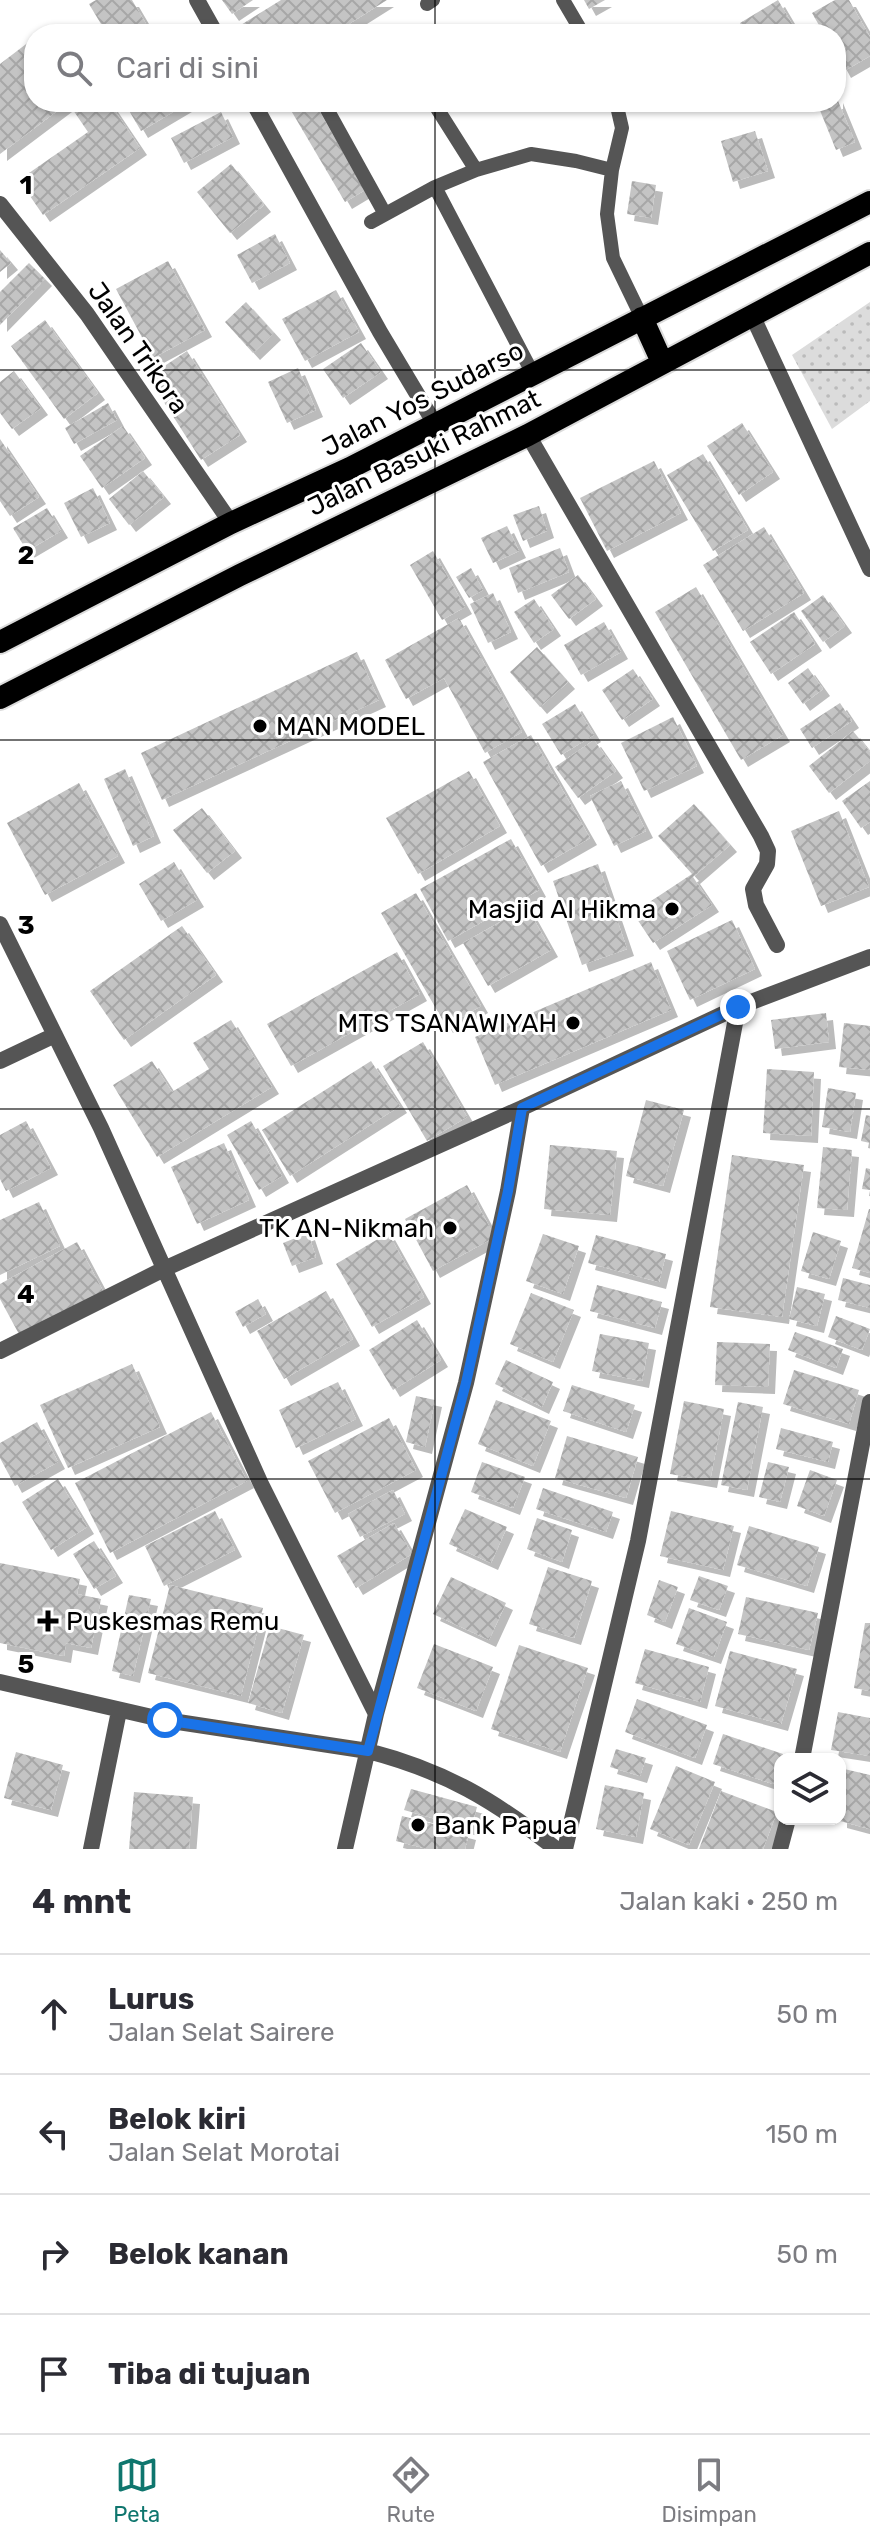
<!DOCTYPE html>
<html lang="id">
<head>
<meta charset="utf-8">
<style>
	body { margin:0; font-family:Rubik,sans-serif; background:#f2f2f3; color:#2b2b33 }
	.controls { position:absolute; right:24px; bottom:24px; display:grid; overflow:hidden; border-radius:16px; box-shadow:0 2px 6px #0004 }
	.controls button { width:72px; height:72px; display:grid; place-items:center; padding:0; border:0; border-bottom:2px solid #e1e1e2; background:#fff; color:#2b2b33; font:40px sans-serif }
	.stop { position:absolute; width:24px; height:24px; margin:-18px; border:6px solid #1a73e8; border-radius:50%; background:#fff }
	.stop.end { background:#1a73e8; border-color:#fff; box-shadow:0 2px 8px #0008 }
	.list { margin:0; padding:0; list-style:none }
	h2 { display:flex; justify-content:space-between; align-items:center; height:104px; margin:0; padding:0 32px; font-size:34px }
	h2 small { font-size:26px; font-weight:400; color:#7c7c81 }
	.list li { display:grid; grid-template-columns:52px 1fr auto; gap:24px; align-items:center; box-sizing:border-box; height:120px; padding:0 32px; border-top:2px solid #e1e1e2 }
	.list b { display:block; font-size:30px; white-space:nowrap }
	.list p { margin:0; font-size:26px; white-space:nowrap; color:#7c7c81 }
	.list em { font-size:26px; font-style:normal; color:#7c7c81 }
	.icon { flex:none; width:44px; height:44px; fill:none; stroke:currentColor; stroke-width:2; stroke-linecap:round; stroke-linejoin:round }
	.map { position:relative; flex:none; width:870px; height:1849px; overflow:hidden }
	.search { position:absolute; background:#fff; box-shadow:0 2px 6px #0004; left:24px; right:24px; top:24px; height:88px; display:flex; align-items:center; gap:20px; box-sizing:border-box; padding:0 28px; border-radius:32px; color:#7c7c81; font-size:30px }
	.sheet { height:584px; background:#fff }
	nav { display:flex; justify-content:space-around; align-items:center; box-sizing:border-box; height:112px; border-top:2px solid #e1e1e2; background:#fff; font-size:22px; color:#7c7c81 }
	nav a { display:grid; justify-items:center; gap:4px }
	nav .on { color:#0f766e }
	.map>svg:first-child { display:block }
</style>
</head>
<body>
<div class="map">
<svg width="870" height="1849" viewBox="0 0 870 1849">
	<defs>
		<pattern id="park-dots" width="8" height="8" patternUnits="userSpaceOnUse" patternTransform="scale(2)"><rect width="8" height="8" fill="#dcdcdc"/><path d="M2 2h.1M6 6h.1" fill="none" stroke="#bbb" stroke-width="1.8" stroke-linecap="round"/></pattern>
		<pattern id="building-cross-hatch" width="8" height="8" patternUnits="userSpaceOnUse" patternTransform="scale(2)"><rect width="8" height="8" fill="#c4c4c4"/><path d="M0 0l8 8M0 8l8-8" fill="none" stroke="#a7a7a7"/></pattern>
		<filter id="shadow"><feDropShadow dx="7" dy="7" stdDeviation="0" flood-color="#0004"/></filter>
	</defs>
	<rect width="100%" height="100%" fill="#fff"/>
	<path fill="url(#park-dots)" d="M870 302V401L832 429 792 355Z"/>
	<path fill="url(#building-cross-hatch)" filter="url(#shadow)" d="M96 0H132L149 29 142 34H107L89 4Z
		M222 0H253L232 14Z
		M281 0H387L333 34H240L236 28Z
		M584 0H605L589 9Z
		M778 0 798 34H746L740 23Z
		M835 0H849L870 37V56L844 71 836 56V34H824L812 13Z
		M34 38V102H69L0 154V64Z
		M836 96 855 142 836 150 819 108 836 102Z
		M85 102H109L140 148 43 215 19 180 88 132 73 110Z
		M124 102H190L141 131Z
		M286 102H314L365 190 345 202Z
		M221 112 233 137 184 163 171 138Z
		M755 131 768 171 733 182 721 141Z
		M231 164 264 205 230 233 197 192Z
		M632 181 656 185 651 218 627 214Z
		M275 234 290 263 252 283 237 255Z
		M0 250 11 263 0 272Z
		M168 261 205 330 153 358 116 289Z
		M29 263 45 279 0 325V292Z
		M336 290 359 332 305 361 282 319Z
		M246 302 274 333 253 353 225 322Z
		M45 320 98 393 64 419 11 346Z
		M361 343 381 372 343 398 323 369Z
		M187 351 240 435 201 460 148 377Z
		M298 368 316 410 287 423 268 382Z
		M14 371 41 408 12 429 0 413V382Z
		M108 403 117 420 74 444 65 428Z
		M742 423 773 472 739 495 707 446Z
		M123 426 145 458 102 488 80 456Z
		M0 439 39 497 10 516 0 501Z
		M703 454 748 530 713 551 667 475Z
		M654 461 681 513 607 551 580 498Z
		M143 471 164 497 129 525 109 499Z
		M93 488 110 523 81 537 64 503Z
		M539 506 547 531 523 541 513 515Z
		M47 508 61 531 27 551 13 528Z
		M507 526 519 551 493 563 481 538Z
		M764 527 804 593 743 631 703 565Z
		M560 548 569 572 518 593 509 568Z
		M433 551 465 607 442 620 410 565Z
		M471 568 483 590 469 598 456 577Z
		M578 575 596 599 569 619 551 595Z
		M696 587 783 735 741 760 655 612Z
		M493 593 511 632 488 643 470 604Z
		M823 595 845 626 823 642 801 611Z
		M534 599 554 629 534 643 514 612Z
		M794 612 815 644 771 674 750 642Z
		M459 618 522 732 485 753 444 678 406 699 385 660Z
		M604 622 621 652 581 675 564 645Z
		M537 647 568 682 540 707 510 672Z
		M357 652 379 700 162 800 141 753Z
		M808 668 823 689 803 704 788 683Z
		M633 669 653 699 622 720 602 690Z
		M840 703 852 721 812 748 800 729Z
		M575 704 594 735 561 755 542 724Z
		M673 717 697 766 644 791 621 743Z
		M853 731 870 752V761L829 793 809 766Z
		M531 735 590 838 541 866 483 762Z
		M594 740 616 771 578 798 555 767Z
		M125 769 154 836 133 846 104 779Z
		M469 771 500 826 418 874 386 818Z
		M621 781 646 831 614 846 590 796Z
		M870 781V822L861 828 842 801Z
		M79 783 118 856 45 895 7 823Z
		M694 804 730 845 693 877 712 905 653 943 633 913 692 874 658 836Z
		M202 808 235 851 207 873 173 830Z
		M839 811 869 887 821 906 791 831Z
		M511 839 539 890 448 941 420 889Z
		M174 862 197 900 161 921 139 884Z
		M598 864 627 949 582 965 553 881Z
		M416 893 481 1006 446 1026 381 913Z
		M527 907 551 950 488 986 463 943Z
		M732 920 755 969 690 1000 667 951Z
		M182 926 216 975 124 1040 90 991Z
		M397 952 420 994 291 1066 267 1024Z
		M651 962 671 1010 495 1085 475 1037Z
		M826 1013 829 1042 775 1049 771 1020Z
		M231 1020 272 1087 157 1157 113 1085 152 1061 172 1092 209 1069 193 1043Z
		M844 1023 870 1026V1070L839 1067Z
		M423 1042 467 1117 427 1141 383 1066Z
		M371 1061 400 1106 290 1176 262 1130Z
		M767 1069 814 1072 811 1136 763 1133Z
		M828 1088 856 1093 850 1132 822 1127Z
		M646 1100 684 1110 663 1186 626 1176Z
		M866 1115 870 1116V1143L861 1141Z
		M26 1121 51 1168 6 1191 0 1179V1135Z
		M251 1121 282 1176 259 1190 227 1135Z
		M224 1143 249 1200 197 1224 171 1167Z
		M550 1145 617 1151 610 1215 544 1209Z
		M823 1147 852 1150 847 1210 817 1208Z
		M732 1155 804 1165 782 1317 710 1307Z
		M866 1168 870 1169V1190L862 1189Z
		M467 1185 495 1237 433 1271 405 1219Z
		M39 1202 60 1246 0 1275V1220Z
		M869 1209H870V1273L852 1268Z
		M813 1232 841 1241 829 1279 801 1271Z
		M308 1233 316 1257 292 1266 283 1243Z
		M388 1233 424 1297 372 1327 336 1264Z
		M543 1234 579 1246 563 1294 526 1281Z
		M596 1235 666 1254 659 1282 588 1263Z
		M77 1242 103 1291 20 1336 0 1299V1284Z
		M843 1278 870 1285V1308L838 1300Z
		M597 1285 662 1302 655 1328 590 1311Z
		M797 1287 825 1294 817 1326 789 1319Z
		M326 1291 353 1339 284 1379 257 1331Z
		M531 1293 574 1310 553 1362 510 1344Z
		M258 1299 266 1314 243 1327 235 1312Z
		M836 1316 870 1329 862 1350 828 1337Z
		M417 1320 441 1360 393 1390 369 1350Z
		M795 1332 843 1349 836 1368 788 1350Z
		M600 1334 649 1343 642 1381 592 1371Z
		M717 1342 770 1344 768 1387 715 1385Z
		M506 1360 553 1382 542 1407 495 1384Z
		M132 1364 160 1427 68 1468 40 1405Z
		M794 1370 859 1390 849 1424 783 1404Z
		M338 1382 356 1419 296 1448 279 1410Z
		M572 1385 635 1405 626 1432 563 1411Z
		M416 1396 435 1400 425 1447 406 1442Z
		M496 1400 551 1421 533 1466 478 1444Z
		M684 1401 724 1409 710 1481 670 1474Z
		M738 1402 763 1407 747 1490 721 1485Z
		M211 1412 247 1481 110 1553 75 1483Z
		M389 1418 416 1470 335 1513 308 1461Z
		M37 1422 58 1462 15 1486 0 1458V1443Z
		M781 1428 833 1442 828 1462 776 1449Z
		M567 1436 638 1457 626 1498 555 1478Z
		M482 1462 525 1477 513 1508 471 1492Z
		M768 1462 789 1467 780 1502 759 1497Z
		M810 1470 837 1480 824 1516 797 1506Z
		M58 1479 87 1527 51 1550 22 1502Z
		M543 1488 613 1512 606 1532 536 1509Z
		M393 1490 405 1514 360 1537 348 1514Z
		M465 1509 507 1527 491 1563 449 1544Z
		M215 1511 235 1550 164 1586 145 1546Z
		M671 1511 734 1526 723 1570 660 1556Z
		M537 1518 572 1530 562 1562 527 1549Z
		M394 1523 412 1554 356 1588 337 1556Z
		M749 1526 819 1547 807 1586 737 1565Z
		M94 1541 116 1576 94 1589 73 1554Z
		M0 1563 80 1579 77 1594 101 1599 91 1648 66 1643 64 1656 0 1643Z
		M548 1567 592 1581 574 1638 529 1624Z
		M699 1576 728 1586 719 1610 690 1600Z
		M451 1577 506 1603 489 1640 433 1614Z
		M659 1580 678 1587 665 1622 647 1615Z
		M170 1585 263 1608 241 1696 148 1673Z
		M129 1595 151 1599 133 1676 112 1671Z
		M746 1597 818 1613 809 1650 738 1634Z
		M689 1608 727 1622 714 1657 676 1644Z
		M865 1623H870V1691L854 1688Z
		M270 1626 304 1635 282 1713 248 1703Z
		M434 1644 493 1667 476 1711 417 1688Z
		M519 1645 588 1668 560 1752 491 1729Z
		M645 1649 709 1667 700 1702 635 1683Z
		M730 1651 797 1669 781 1724 715 1706Z
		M637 1699 707 1725 695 1758 625 1732Z
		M838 1712 870 1718V1756L831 1750Z
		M723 1734 783 1754 773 1784 713 1764Z
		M616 1749 646 1758 640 1776 610 1767Z
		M16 1752 63 1765 51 1810 4 1798Z
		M676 1766 715 1782 689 1845 650 1829Z
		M840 1768 870 1775V1829L840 1821Z
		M605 1785 644 1793 636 1837 596 1829Z
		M411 1789 477 1807 471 1829 404 1810Z
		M721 1791 777 1812 763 1849H699Z
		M134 1792 193 1797 189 1849H129Z
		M402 1816 469 1833 465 1849H428L396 1841Z"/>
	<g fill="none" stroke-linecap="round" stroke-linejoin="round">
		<defs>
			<path id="trunk" d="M642 318 662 362
				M0 642 231 523 350 468 870 202
				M0 698 240 575 528 435 870 253"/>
		</defs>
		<use href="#trunk" stroke="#dbdbdb" stroke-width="26"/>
		<path stroke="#555" stroke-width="14" d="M563 0 583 34
			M427 4 433 0
			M323 102 385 214
			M433 102 476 170
			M616 102 622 128 612 170 607 214 613 258 642 318
			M435 187 533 374
			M371 222 435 187 476 170 531 154 576 161 612 170"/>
		<path stroke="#555" stroke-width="16" d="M197 0 216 34
			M253 102 380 332 435 424
			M0 204 87 314 231 523
			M752 315 870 569
			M528 435 761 836 768 851 767 864 753 889 756 905 777 945
			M0 924 101 1128 260 1482 376 1714
			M0 1061 55 1035
			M0 1351 164 1269 522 1108 738 1007 870 957
			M0 1682 165 1720 368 1751C445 1771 494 1800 556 1849
			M802 1759 870 1402
			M91 1849 119 1711
			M345 1849 376 1714 466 1383 508 1191 522 1108
			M565 1849 638 1541 738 1007
			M780 1849 788 1819"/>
		<use href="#trunk" stroke="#000" stroke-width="22"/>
	</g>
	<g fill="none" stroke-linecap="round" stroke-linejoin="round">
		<path stroke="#1a73e8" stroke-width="10" d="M165 1720 368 1751 466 1383 508 1191 522 1108 738 1007"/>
	</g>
	<path fill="none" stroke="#000" stroke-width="2" stroke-opacity="0.55" d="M435 0V34M435 102V1849M0 370H870M0 740H870M0 1109H870M0 1479H870"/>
	<g fill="#000" stroke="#fff" stroke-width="3">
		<circle cx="260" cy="726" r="8"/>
		<circle cx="672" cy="909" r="8"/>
		<circle cx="573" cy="1023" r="8"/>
		<circle cx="450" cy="1228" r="8"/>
		<path d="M44 1609h8v8h8v8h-8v8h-8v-8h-8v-8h8z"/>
		<circle cx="418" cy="1825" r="8"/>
	</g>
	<g text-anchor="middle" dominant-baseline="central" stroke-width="6" stroke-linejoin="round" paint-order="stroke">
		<g font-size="26" fill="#000" stroke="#fff">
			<text transform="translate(138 348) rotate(55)">Jalan Trikora</text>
			<text transform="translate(423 399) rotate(-27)">Jalan Yos Sudarso</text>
			<text transform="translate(424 453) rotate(-26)">Jalan Basuki Rahmat</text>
		</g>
		<g font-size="26" fill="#000" stroke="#fff" text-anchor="start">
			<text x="276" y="726">MAN MODEL</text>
			<text x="656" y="909" text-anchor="end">Masjid Al Hikma</text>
			<text x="557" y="1023" text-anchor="end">MTS TSANAWIYAH</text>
			<text x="434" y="1228" text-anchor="end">TK AN-Nikmah</text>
			<text x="66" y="1621">Puskesmas Remu</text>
			<text x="434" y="1825">Bank Papua</text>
		</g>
	</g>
	<g font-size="26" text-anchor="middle" font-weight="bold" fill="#000" stroke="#fff" stroke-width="6" stroke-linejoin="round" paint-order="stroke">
		<text x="26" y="194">1</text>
		<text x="26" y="564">2</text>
		<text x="26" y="934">3</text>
		<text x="26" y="1303">4</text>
		<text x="26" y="1673">5</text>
	</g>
</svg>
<div class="controls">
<button><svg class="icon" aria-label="layers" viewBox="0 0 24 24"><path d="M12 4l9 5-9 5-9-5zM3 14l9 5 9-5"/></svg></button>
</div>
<div class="stop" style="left:165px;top:1720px"></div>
<div class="stop end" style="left:738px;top:1007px"></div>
<div class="search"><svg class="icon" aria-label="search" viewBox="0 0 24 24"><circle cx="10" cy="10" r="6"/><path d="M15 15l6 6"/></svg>Cari di sini</div>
</div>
<section class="sheet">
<h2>4 mnt<small>Jalan kaki · 250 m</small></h2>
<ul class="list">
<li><svg class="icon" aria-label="ahead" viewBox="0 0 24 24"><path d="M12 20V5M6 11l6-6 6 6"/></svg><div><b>Lurus</b><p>Jalan Selat Sairere</p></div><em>50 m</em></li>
<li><svg class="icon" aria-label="left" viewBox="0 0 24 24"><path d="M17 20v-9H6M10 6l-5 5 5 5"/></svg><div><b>Belok kiri</b><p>Jalan Selat Morotai</p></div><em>150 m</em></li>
<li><svg class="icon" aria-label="right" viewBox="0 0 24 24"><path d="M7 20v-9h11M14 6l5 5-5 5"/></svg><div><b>Belok kanan</b></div><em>50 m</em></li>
<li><svg class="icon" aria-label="arrive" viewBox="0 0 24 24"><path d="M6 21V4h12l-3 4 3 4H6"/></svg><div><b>Tiba di tujuan</b></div></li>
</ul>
</section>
<nav>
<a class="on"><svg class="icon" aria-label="map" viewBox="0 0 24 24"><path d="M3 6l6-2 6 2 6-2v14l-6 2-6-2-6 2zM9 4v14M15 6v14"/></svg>Peta</a>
<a><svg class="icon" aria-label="directions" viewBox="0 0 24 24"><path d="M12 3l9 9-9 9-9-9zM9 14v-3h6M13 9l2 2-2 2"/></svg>Rute</a>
<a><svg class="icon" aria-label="saved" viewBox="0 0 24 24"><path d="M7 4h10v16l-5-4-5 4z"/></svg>Disimpan</a>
</nav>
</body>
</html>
